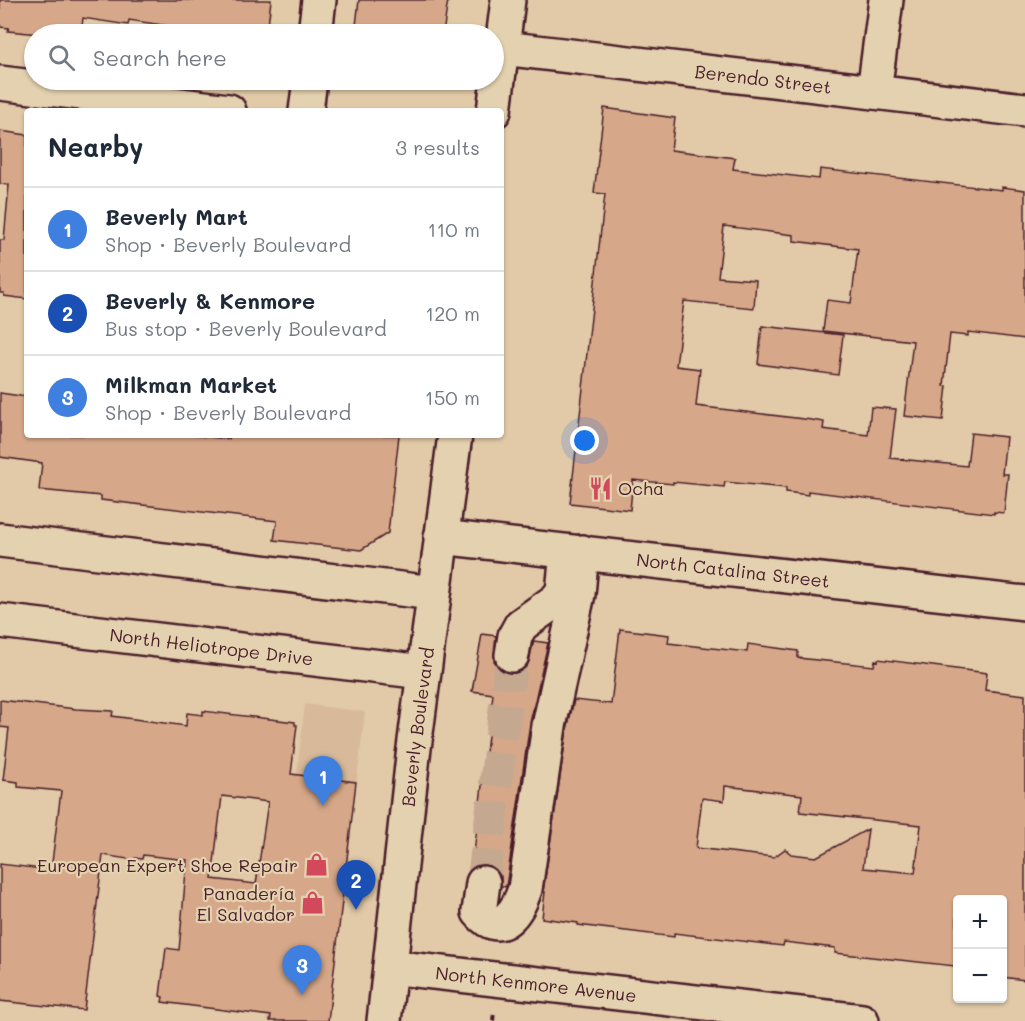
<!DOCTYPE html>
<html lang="en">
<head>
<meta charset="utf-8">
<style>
	body { margin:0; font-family:Mali,sans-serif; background:#f2f2f3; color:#1f2937 }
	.controls { position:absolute; right:18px; bottom:18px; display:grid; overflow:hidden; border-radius:6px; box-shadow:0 2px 4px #0004 }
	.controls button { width:54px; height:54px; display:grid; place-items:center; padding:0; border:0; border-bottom:2px solid #e0e1e3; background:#fff; color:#1f2937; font:30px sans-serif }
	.you { position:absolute; left:585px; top:441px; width:21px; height:21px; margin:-15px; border:4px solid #fff; border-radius:50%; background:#1a73e8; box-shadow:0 0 0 9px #1a73e833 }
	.badge { display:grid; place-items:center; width:39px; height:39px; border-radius:50%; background:#d93025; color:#fff; font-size:20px; font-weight:700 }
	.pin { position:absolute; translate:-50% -50px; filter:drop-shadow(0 2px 3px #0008) }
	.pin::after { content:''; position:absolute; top:32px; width:21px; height:18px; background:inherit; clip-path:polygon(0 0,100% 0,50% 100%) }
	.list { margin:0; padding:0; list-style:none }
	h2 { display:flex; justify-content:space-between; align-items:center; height:78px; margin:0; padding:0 24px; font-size:26px }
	h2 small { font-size:20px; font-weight:400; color:#747a83 }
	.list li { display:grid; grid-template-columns:39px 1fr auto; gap:18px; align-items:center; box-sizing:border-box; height:84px; padding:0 24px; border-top:2px solid #e0e1e3 }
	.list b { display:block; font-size:22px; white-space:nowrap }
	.list p { margin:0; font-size:20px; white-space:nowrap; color:#747a83 }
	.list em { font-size:20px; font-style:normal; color:#747a83 }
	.icon { flex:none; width:33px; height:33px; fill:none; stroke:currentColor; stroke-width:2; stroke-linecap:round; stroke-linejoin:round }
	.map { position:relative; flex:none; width:1025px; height:1021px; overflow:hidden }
	.search { position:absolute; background:#fff; box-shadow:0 2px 4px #0004; left:24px; top:24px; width:480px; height:66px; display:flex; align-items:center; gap:15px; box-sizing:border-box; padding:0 21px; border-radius:33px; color:#747a83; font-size:22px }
	.panel { position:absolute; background:#fff; box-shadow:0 2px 4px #0004; left:24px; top:108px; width:480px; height:330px; border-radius:6px }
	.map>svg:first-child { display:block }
</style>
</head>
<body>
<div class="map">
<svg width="1025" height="1021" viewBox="0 0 1025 1021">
	<rect width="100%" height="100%" fill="#e2caa8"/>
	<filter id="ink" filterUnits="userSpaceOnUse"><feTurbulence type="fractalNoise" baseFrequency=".0167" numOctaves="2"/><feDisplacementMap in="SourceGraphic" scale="12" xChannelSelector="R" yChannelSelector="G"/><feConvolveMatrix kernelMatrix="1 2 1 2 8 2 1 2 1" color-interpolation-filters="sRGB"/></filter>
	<g filter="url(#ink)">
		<path fill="#d8ba9a" d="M305 704 365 712 337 948 328 1021H267Z"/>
		<path fill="#d6a889" stroke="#4a1f2b" stroke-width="1.5" fill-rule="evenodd" d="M0 0H271L267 34H174L175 27 129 20 128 25 83 18 81 34H40L8 31 9 28 0 27Z
			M359 0H448L443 34H355Z
			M604 108 675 118 671 150 735 158 733 169 819 179 820 169 1002 190V187L1025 190V339L968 332V336L950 334 944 386H947L943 420 904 416 913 341 823 331 827 300 851 303 858 249 794 241V235L724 226 718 277 756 280 754 308 684 301 676 366 700 369 696 406 812 420 824 422 823 429 868 435 871 407 896 409 890 458 967 466 971 433 1006 437 1002 474H1008L1004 513 994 512V514L808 491V495L786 492V488L725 482 724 487 673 482V484L633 480 630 510 570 503 605 194 594 193Z
			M0 131 27 135V299L4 296V293H0V240H4L9 185 0 184Z
			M762 326 843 335 838 375 758 364Z
			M0 393 27 397V435H189L229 439 230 435H399L388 533 361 550 274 540 277 521 101 500V496L39 490 42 463 0 457Z
			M620 629 669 635 668 643 747 652 748 644 798 651V658L874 666 875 660 878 661V659L987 673 985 690 1025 695V980L1002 977V900H957V939L955 966 835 953V948L784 942 783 946 674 933V937L578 925V923L542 918 545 892H543L567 729 574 700 611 704ZM725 786 802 795 800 812 921 825 915 873 863 868 868 829 816 857 791 854 785 849 774 857 696 848 702 798 724 801Z
			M482 634 496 636 494 661 500 669 510 674 519 672 527 666 534 641 548 643 530 723 506 887 501 886V876L494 868 485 864 477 865 472 869 493 694 472 691Z
			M0 700 76 709 113 711 112 716 186 726 187 713 203 715V711L295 722V725H297L291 774 356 782 328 1021H270L271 1016 162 1002 163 997 160 996 166 948 179 950 187 860 143 855 142 859 135 858 134 860 103 855 84 1010 0 1001V864L51 870 61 791 18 787V782L3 780 9 728 0 727ZM222 796 268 802 256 884 212 879Z"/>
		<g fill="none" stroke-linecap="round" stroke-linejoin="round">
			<path stroke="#c4a88f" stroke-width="33" stroke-dasharray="33 16" stroke-linecap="butt" d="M483 883 512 655"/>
			<defs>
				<g id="minor">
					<path d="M315 34 319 0"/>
					<path id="s1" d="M503 48 1025 110"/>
					<path d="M0 83 229 111"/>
					<path d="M874 92 886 0"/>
					<path d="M306 111 310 80"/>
					<path id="s2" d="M441 537 1025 603"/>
					<path d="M0 540 433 593"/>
					<path id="s3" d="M0 621 423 672"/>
					<path d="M512 655 515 636 521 625 555 601 563 592 566 562"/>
					<path d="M483 883 479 912C501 939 518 910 525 889L549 726 578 594 582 552"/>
					<path id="s4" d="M390 967 862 1021"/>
				</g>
				<g id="major">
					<path d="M494 111 508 0"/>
					<path id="s5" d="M384 1021 413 756 455 435"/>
				</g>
			</defs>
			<use href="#minor" stroke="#4a1f2b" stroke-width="38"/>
			<use href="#major" stroke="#4a1f2b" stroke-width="38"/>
			<path stroke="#4a1f2b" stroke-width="4" stroke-dasharray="6 4.5" stroke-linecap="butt" d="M493 1021 494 1012"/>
			<use href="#minor" stroke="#e4d1af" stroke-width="33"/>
			<use href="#major" stroke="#e4d1af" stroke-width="33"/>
		</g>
	</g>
	<defs>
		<symbol id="restaurant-bare" viewBox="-9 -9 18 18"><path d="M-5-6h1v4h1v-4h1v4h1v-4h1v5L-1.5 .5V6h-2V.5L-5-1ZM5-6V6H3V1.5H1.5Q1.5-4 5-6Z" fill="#d1495b" stroke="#e4d1af" stroke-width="2.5" paint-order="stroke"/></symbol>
		<symbol id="shop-bare" viewBox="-9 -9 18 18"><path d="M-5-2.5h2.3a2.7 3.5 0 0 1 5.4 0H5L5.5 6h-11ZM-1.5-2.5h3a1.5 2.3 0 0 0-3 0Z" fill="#d1495b" stroke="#e4d1af" stroke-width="2.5" paint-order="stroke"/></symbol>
	</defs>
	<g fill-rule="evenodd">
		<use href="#restaurant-bare" x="584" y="472" width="33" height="33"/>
		<use href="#shop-bare" x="300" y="848" width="33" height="33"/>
		<use href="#shop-bare" x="296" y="886" width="33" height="33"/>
	</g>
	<g text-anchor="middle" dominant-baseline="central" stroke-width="4.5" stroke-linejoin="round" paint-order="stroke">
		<g font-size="18" fill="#4a1f2b" stroke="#e4d1af">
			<text stroke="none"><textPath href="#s1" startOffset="262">Berendo Street</textPath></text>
			<text stroke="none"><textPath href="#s2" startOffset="294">North Catalina Street</textPath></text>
			<text stroke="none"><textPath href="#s3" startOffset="213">North Heliotrope Drive</textPath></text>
			<text stroke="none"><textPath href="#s5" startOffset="296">Beverly Boulevard</textPath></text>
			<text stroke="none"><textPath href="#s4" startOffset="147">North Kenmore Avenue</textPath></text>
		</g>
		<g font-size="18" fill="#4a1f2b" stroke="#e4d1af" text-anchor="end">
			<text x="618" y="488" text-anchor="start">Ocha</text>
			<text x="298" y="865">European Expert Shoe Repair</text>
			<text x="295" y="893">Panadería<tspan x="295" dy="21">El Salvador</tspan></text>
		</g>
	</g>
</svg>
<div class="controls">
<button>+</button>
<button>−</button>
</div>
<div class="you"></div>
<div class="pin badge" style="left:323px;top:806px;background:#3f7fe0">1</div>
<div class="pin badge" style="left:356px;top:910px;background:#1a4fb4">2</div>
<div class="pin badge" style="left:302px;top:995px;background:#3f7fe0">3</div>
<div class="search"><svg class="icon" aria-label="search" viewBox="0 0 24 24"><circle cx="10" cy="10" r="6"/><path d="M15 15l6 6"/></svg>Search here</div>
<section class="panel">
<h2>Nearby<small>3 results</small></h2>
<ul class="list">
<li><span class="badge" style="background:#3f7fe0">1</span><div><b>Beverly Mart</b><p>Shop · Beverly Boulevard</p></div><em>110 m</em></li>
<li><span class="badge" style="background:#1a4fb4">2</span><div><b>Beverly &amp; Kenmore</b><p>Bus stop · Beverly Boulevard</p></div><em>120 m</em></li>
<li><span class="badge" style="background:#3f7fe0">3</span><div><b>Milkman Market</b><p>Shop · Beverly Boulevard</p></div><em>150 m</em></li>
</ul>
</section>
</div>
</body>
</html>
